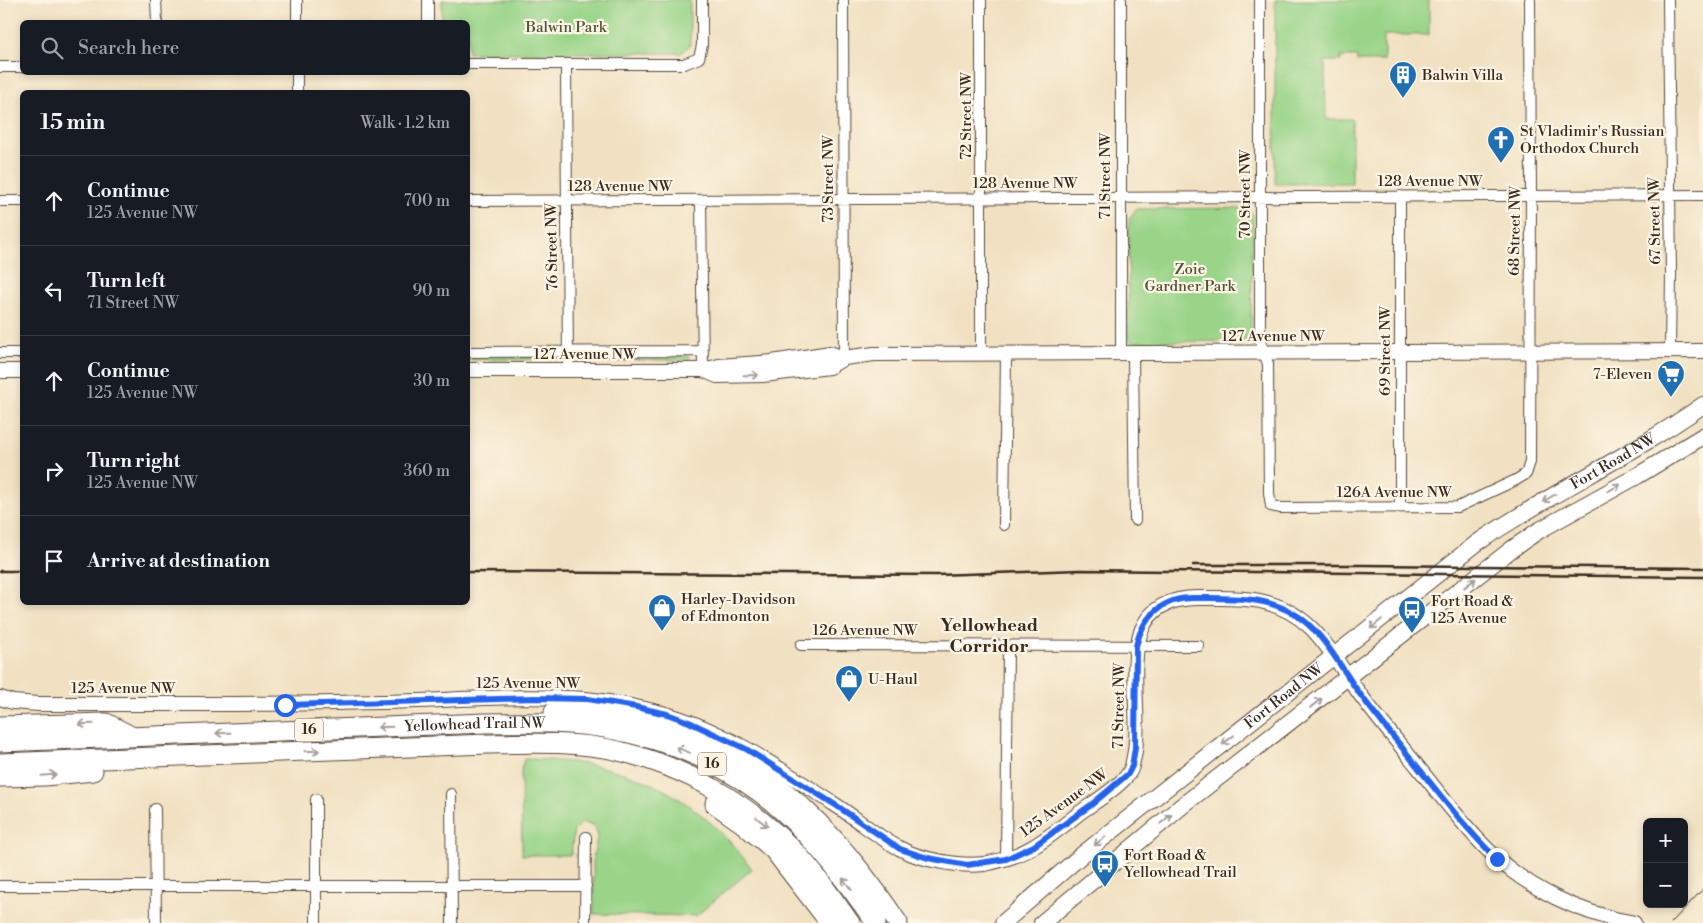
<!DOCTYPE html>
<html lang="en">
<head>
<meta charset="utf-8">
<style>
	body { margin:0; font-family:"Libre Bodoni",serif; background:#20242c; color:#f1f3f6 }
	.controls { position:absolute; right:15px; bottom:15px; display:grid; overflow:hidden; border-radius:8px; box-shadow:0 2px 8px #0003 }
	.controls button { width:45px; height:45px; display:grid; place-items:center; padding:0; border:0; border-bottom:1px solid #363941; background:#171b24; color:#f1f3f6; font:25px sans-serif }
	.stop { position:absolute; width:15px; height:15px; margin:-11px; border:4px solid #2563eb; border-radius:50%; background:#fff }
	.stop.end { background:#2563eb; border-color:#fff; box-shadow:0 1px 5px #0008 }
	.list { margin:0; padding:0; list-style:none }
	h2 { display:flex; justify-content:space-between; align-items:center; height:65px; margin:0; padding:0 20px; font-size:21px }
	h2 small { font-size:16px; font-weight:400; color:#9ea1a6 }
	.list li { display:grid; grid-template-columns:32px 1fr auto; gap:15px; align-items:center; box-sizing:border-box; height:90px; padding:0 20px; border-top:1px solid #363941 }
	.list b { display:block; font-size:19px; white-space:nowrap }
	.list p { margin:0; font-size:16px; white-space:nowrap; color:#9ea1a6 }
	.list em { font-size:16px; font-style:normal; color:#9ea1a6 }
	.icon { flex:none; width:28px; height:28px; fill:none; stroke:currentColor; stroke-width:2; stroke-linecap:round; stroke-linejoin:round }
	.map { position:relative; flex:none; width:1703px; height:923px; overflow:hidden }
	.search { position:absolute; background:#171b24; box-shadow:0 2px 8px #0003; left:20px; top:20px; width:450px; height:55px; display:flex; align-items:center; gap:12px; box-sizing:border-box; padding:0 18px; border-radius:8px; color:#9ea1a6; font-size:19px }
	.panel { position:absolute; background:#171b24; box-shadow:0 2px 8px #0003; left:20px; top:90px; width:450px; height:515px; border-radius:8px }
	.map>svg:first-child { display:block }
</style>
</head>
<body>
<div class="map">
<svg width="1703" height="923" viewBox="0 0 1703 923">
	<rect width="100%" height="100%" fill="#fcf5e5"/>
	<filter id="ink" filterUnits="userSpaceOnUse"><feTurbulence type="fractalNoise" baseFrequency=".02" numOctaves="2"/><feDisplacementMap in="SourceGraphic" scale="10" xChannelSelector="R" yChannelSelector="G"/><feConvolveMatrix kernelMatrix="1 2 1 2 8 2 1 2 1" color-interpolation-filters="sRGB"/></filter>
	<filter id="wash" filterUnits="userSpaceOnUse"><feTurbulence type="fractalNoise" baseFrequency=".0096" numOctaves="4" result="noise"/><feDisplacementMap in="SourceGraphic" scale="20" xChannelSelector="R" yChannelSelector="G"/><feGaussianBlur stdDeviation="1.12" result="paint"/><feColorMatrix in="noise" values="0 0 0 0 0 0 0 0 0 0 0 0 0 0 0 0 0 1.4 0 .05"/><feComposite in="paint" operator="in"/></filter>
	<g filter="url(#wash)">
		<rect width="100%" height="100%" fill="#f1e1c2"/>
		<path fill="#99d488" stroke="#6a7f53" d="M442 0H690V45L682 53H468V22H442Z
			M1275 0H1429V35H1384V61H1357V57H1341V61H1325L1326 119H1352V183L1275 184Z
			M1244 208 1253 214 1251 337 1247 341 1131 342 1128 337 1129 219 1136 209Z
			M468 356H547L549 359 468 360Z
			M583 356H688L690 358 688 360H583L581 357Z
			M524 759C622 760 693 789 752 869L696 916 594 914 593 857 598 834 593 825 582 823 574 830 571 855H522L521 770Z"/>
	</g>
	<g filter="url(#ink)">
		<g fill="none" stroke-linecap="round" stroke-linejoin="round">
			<defs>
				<path id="street" d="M156 0 157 22
					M297 0V22
					M428 0V22
					M843 0 844 358
					M1121 0V353
					M1260 0V341L1268 364 1269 493 1271 506 1281 508 1458 507 1516 480 1526 474 1530 462 1531 196 1530 0
					M1668 0 1671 274 1670 351
					M468 64H684L699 58 702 45V0
					M566 64 568 370
					M0 67H22
					M297 92V72
					M1400 196V507
					M701 200 703 370
					M0 201H22
					M468 201 1703 195
					M468 352 703 351
					M0 353H22
					M981 353V0
					M1133 353 1135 520
					M1004 525 1006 353
					M801 645 1199 646
					M451 794 452 923
					M155 809 156 923
					M1006 859 1008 646
					M0 886H586
					M316 923V799
					M585 923 586 837"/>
				<path id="secondary" d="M468 370H703L719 366 772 362 830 353 844 358
					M703 370 717 376 763 375 829 367 844 358 874 354 1703 351
					M0 371H22
					M0 698 13 702 38 704C152 704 266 705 380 702 448 701 517 694 585 699 611 701 637 707 662 713 725 730 780 769 834 804 856 818 876 836 899 848 920 860 961 867 984 864 1000 861 1017 856 1031 848 1047 839 1063 826 1078 814 1093 803 1112 792 1125 778 1130 772 1132 769 1133 761 1148 703 1103 596 1201 598 1221 598 1241 597 1260 601 1313 612 1329 651 1357 690 1376 717 1398 742 1418 767 1440 795 1462 824 1487 849 1526 888 1580 914 1634 923"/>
				<g id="primary">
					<path id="s1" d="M1003 923 1083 854 1477 543C1550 493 1631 456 1703 405"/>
					<path d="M1042 923 1183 805 1512 549 1538 531 1637 476 1703 436"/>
				</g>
				<g id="highway">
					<path d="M554 712C586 709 618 715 648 724 670 730 693 735 714 745 792 784 850 851 898 923"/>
					<path d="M0 726 106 723 131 736"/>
					<path id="s2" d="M0 742 486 723C526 723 565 721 604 728 670 739 737 768 787 815 821 847 849 885 876 923"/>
					<path d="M0 763 487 744C531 743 576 741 619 751 686 767 750 804 797 854 817 875 833 899 850 923"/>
					<path d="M0 777 45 776 93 771"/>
					<path d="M715 804 742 823 773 849 830 923"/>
				</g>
			</defs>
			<use href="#street" stroke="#564537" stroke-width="12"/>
			<use href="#secondary" stroke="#564537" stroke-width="16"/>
			<use href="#primary" stroke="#564537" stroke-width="18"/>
			<use href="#highway" stroke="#564537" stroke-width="21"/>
			<use href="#street" stroke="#fff" stroke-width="10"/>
			<use href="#secondary" stroke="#fff" stroke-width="14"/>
			<use href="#primary" stroke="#fff" stroke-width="16"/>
			<use href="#highway" stroke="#fff" stroke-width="19"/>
			<path stroke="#3b2a1e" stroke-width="1" d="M1671 923 1703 889"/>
			<path stroke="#3b2a1e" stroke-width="2.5" d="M1193 565H1362L1703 568
				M0 571H22
				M468 572 936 575 1079 570 1703 577"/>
		</g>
		<defs><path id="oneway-shaft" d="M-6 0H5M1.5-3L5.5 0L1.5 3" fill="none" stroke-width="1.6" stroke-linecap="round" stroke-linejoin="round" transform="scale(1.25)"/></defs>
		<g stroke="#a79f9a">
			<use href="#oneway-shaft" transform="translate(751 375) rotate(-1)"/>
			<use href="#oneway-shaft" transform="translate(1614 488) rotate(-29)"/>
			<use href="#oneway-shaft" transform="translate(1549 498) rotate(150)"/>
			<use href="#oneway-shaft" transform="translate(1470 583) rotate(-38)"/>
			<use href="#oneway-shaft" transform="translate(1376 624) rotate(141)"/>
			<use href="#oneway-shaft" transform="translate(1316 703) rotate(-38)"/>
			<use href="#oneway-shaft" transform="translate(86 724) rotate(178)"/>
			<use href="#oneway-shaft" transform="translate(385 727) rotate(178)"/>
			<use href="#oneway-shaft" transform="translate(223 733) rotate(178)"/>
			<use href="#oneway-shaft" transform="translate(1228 740) rotate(142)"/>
			<use href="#oneway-shaft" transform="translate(683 750) rotate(-158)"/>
			<use href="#oneway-shaft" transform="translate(312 751) rotate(-2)"/>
			<use href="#oneway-shaft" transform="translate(49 775) rotate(-5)"/>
			<use href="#oneway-shaft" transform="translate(1166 819) rotate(-39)"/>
			<use href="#oneway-shaft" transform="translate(762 822) rotate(39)"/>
			<use href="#oneway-shaft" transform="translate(1100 841) rotate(142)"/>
			<use href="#oneway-shaft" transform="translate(847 884) rotate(-128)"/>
		</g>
	</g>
	<g fill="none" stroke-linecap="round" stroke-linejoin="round" filter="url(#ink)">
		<path stroke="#2563eb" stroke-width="6" d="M285 705 534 698 588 699 636 707 667 714 689 722 746 749 837 806 900 849 928 858 967 865 1006 859 1034 846 1091 805 1128 774 1132 766 1135 748 1136 646C1143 616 1163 597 1195 598 1227 598 1262 596 1291 612 1322 629 1337 662 1357 690 1374 714 1394 737 1413 761 1440 795 1466 829 1497 859"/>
	</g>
	<defs>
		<symbol id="building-pin" viewBox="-11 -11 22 30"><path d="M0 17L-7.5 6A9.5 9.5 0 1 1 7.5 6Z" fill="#1f6fb2" stroke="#fcf5e5"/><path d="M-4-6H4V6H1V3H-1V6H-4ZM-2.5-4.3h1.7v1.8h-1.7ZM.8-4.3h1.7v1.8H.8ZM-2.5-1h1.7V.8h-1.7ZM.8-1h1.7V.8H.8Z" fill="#fff"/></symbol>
		<symbol id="church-pin" viewBox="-11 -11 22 30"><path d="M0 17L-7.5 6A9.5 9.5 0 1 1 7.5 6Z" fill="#1f6fb2" stroke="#fcf5e5"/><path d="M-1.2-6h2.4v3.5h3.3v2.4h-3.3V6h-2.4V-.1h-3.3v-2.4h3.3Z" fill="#fff"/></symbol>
		<symbol id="supermarket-pin" viewBox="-11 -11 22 30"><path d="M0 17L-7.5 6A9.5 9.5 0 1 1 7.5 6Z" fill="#1f6fb2" stroke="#fcf5e5"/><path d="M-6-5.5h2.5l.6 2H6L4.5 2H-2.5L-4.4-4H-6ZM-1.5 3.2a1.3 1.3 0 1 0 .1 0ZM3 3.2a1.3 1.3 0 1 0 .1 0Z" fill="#fff"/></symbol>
		<symbol id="shop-pin" viewBox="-11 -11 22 30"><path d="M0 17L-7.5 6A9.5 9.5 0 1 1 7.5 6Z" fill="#1f6fb2" stroke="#fcf5e5"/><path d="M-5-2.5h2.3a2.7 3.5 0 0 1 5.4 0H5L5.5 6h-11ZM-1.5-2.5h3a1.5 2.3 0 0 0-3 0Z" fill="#fff"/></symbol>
		<symbol id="bus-pin" viewBox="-11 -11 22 30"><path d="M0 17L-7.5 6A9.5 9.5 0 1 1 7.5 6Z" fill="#1f6fb2" stroke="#fcf5e5"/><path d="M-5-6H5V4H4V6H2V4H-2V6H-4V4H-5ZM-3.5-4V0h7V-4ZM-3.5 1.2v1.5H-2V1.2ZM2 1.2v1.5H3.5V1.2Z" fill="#fff"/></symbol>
	</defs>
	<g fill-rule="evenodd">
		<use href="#building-pin" x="1387" y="59" width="32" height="43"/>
		<use href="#church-pin" x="1485" y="124" width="32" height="43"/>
		<use href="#supermarket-pin" x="1655" y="358" width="32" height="43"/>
		<use href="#shop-pin" x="646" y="592" width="32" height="43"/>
		<use href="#bus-pin" x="1396" y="594" width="32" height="43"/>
		<use href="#shop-pin" x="833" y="663" width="32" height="43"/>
		<use href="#bus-pin" x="1089" y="848" width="32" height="43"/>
	</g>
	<g text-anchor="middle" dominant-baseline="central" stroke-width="4.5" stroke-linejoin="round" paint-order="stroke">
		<g fill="#fcf5e5" stroke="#75675a" stroke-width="1">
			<rect x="295" y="718.5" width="28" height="23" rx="4"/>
			<rect x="698" y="752.5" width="28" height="23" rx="4"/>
		</g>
		<g font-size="14" font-weight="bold" fill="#3b2a1e">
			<text x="309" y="730">16</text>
			<text x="712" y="764">16</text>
		</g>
		<g font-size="15" fill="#525438" stroke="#fcf5e5">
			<text x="566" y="27">Balwin Park</text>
			<text x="1190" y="269">Zoie<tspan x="1190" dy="17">Gardner Park</tspan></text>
		</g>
		<g font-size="15" fill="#3b2a1e" stroke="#fcf5e5" text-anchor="start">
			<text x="1422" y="75">Balwin Villa</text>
			<text x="1520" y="131">St Vladimir's Russian<tspan x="1520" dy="17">Orthodox Church</tspan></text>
			<text x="1652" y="374" text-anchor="end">7-Eleven</text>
			<text x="681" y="599">Harley-Davidson<tspan x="681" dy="17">of Edmonton</tspan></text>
			<text x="1431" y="601">Fort Road &amp;<tspan x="1431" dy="17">125 Avenue</tspan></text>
			<text x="868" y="679">U-Haul</text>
			<text x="1124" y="855">Fort Road &amp;<tspan x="1124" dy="17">Yellowhead Trail</tspan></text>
		</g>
		<g font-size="15" fill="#3b2a1e" stroke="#fcf5e5">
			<text transform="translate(966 116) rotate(-90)">72 Street NW</text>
			<text transform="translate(1105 176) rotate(-90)">71 Street NW</text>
			<text transform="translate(828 179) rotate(-90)">73 Street NW</text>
			<text x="1430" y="181">128 Avenue NW</text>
			<text x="1025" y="183">128 Avenue NW</text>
			<text x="620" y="186">128 Avenue NW</text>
			<text transform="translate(1245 194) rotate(-90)">70 Street NW</text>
			<text transform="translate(1655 221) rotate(-91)">67 Street NW</text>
			<text transform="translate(1515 231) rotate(-89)">68 Street NW</text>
			<text transform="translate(552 247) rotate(-91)">76 Street NW</text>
			<text x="1273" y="336">127 Avenue NW</text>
			<text transform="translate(1385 351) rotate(-90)">69 Street NW</text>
			<text x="585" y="354">127 Avenue NW</text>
			<text stroke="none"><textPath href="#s1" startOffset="766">Fort Road NW</textPath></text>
			<text x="1394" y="492">126A Avenue NW</text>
			<text x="865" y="630">126 Avenue NW</text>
			<text x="528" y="683">125 Avenue NW</text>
			<text x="123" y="688">125 Avenue NW</text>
			<text stroke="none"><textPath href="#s1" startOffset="361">Fort Road NW</textPath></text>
			<text transform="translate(1119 706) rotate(-89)">71 Street NW</text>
			<text stroke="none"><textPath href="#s2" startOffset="475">Yellowhead Trail NW</textPath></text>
			<text transform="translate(1064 803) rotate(-36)">125 Avenue NW</text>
		</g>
		<g font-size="18" font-weight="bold" fill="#3b2a1e" stroke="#fcf5e5">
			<text x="989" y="625">Yellowhead<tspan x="989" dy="21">Corridor</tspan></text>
		</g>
	</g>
</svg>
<div class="controls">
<button>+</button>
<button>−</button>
</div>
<div class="stop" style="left:285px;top:705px"></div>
<div class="stop end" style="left:1497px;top:859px"></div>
<div class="search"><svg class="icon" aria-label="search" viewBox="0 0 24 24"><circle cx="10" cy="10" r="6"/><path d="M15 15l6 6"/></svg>Search here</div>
<section class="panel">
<h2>15 min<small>Walk · 1.2 km</small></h2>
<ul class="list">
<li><svg class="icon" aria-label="ahead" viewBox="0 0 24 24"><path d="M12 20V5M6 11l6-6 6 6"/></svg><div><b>Continue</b><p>125 Avenue NW</p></div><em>700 m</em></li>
<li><svg class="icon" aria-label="left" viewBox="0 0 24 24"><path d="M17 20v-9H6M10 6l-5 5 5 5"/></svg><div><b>Turn left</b><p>71 Street NW</p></div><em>90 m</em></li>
<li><svg class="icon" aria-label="ahead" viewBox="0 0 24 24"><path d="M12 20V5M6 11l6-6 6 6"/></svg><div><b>Continue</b><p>125 Avenue NW</p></div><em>30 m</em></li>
<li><svg class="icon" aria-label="right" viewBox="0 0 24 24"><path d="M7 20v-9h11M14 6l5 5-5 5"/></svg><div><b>Turn right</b><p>125 Avenue NW</p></div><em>360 m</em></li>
<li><svg class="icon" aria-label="arrive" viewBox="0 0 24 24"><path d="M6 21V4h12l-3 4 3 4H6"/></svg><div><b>Arrive at destination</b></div></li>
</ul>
</section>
</div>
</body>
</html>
